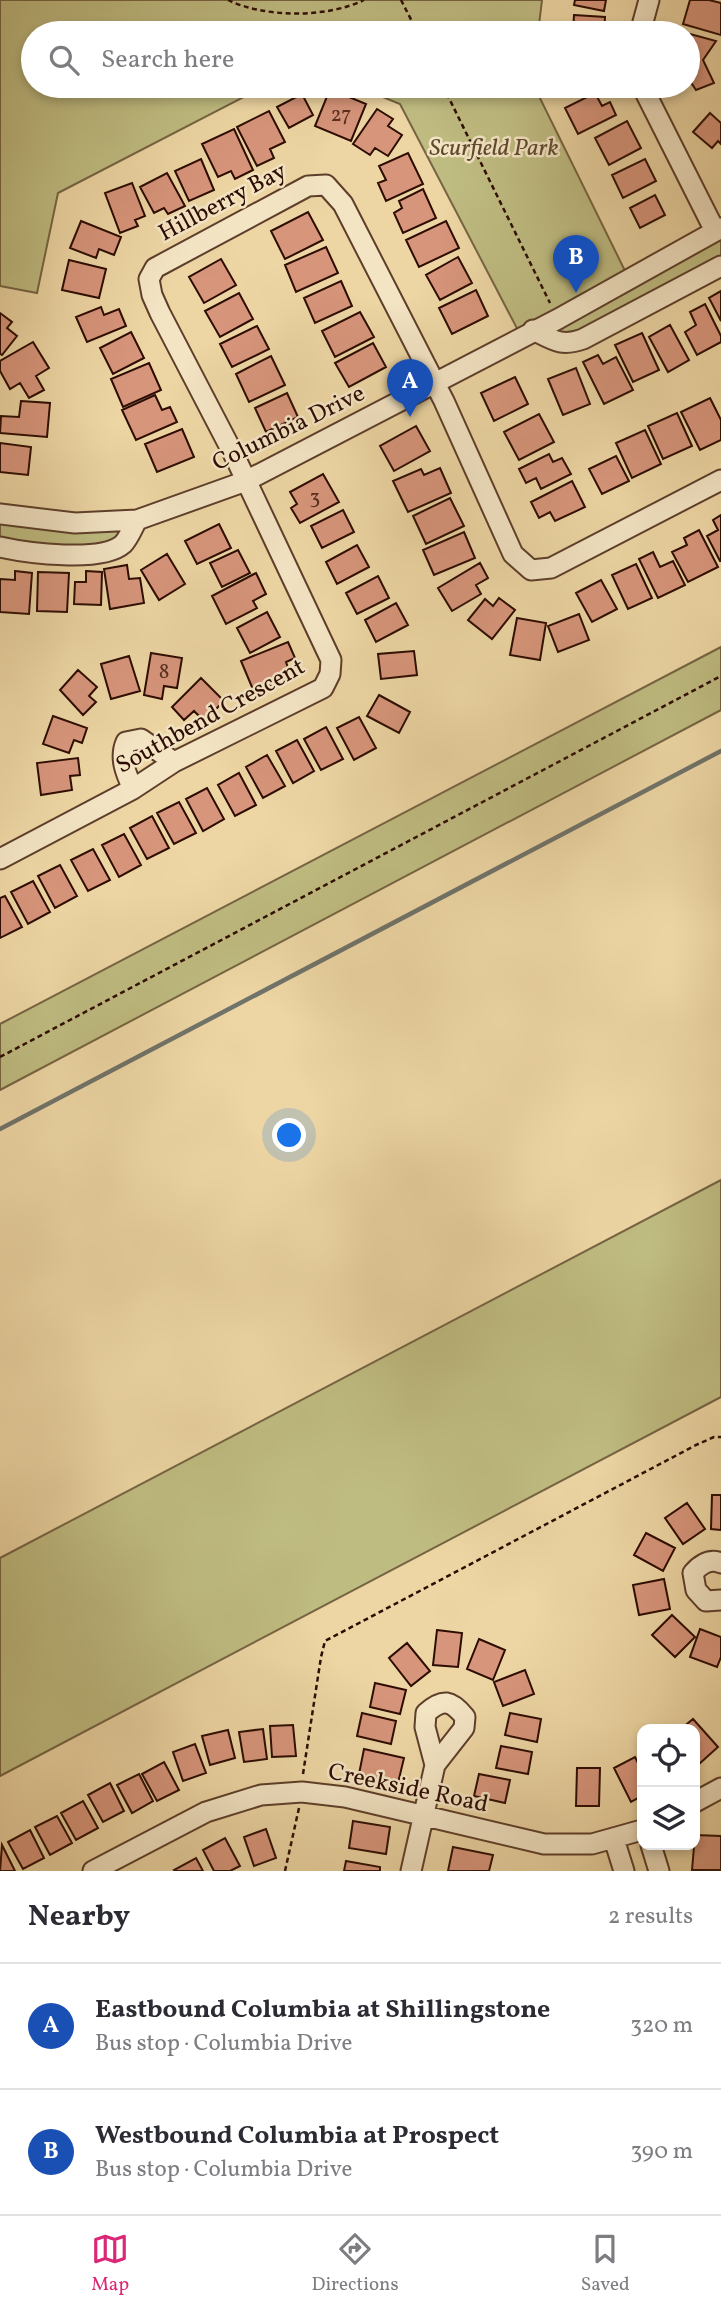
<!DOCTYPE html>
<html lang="en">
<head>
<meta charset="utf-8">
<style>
	body { margin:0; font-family:Vollkorn,serif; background:#f7f7f7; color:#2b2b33 }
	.controls { position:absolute; right:21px; bottom:21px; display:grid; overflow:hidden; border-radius:14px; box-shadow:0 4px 10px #0003 }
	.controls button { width:63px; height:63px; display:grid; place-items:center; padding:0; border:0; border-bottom:2px solid #e1e1e2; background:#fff; color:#2b2b33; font:35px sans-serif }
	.you { position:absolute; left:290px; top:1136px; width:24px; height:24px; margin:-18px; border:5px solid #fff; border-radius:50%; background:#1a73e8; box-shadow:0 0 0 10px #1a73e833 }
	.badge { display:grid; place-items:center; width:46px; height:46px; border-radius:50%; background:#db2777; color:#fff; font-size:23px; font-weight:700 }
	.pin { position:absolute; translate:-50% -58px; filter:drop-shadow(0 2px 4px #0008) }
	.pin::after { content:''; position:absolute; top:37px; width:24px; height:21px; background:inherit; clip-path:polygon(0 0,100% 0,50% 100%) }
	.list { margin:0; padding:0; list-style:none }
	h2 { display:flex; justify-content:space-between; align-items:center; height:91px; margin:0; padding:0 28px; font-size:30px }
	h2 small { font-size:23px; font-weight:400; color:#7c7c81 }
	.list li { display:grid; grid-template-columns:46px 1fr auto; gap:21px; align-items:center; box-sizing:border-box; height:126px; padding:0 28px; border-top:2px solid #e1e1e2 }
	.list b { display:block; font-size:26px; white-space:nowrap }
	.list p { margin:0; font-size:23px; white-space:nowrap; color:#7c7c81 }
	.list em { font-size:23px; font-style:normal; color:#7c7c81 }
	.icon { flex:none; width:38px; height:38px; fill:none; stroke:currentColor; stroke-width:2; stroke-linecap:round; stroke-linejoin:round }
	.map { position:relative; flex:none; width:721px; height:1871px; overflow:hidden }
	.search { position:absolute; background:#fff; box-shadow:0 4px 10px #0003; left:21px; right:21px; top:21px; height:77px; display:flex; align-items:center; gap:18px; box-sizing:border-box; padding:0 24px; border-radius:38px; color:#7c7c81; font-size:26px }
	.sheet { height:343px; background:#fff }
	nav { display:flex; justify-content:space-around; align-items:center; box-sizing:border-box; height:98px; border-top:2px solid #e1e1e2; background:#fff; font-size:19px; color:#7c7c81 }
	nav a { display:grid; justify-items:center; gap:4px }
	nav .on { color:#db2777 }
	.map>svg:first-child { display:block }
</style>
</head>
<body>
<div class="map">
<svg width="721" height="1871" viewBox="0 0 721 1871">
	<rect width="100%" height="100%" fill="#edd6a4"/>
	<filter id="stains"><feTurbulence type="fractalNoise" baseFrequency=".00286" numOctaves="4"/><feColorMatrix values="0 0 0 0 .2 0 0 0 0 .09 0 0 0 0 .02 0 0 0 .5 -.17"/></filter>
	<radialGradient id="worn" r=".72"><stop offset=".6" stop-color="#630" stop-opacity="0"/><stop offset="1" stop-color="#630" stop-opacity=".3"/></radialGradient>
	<path fill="#bfbc81" stroke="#766442" stroke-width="2" d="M0 0H542L538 33H33V86H265L58 193 37 293 0 286Z
		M356 86H534L630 281 721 230V268L576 345 522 338 400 104Z
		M0 514 137 520 106 553 0 547Z
		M721 647V710L0 1090V1024Z
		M721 1180V1397L0 1776V1558Z"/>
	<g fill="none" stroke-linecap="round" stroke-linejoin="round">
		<path stroke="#70736a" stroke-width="4.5" d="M0 1129 721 751"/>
	</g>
	<path fill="#d7957b" stroke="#2d0c02" stroke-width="2" d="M575 0H606L604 11 574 5Z
		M690 0H709L721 3V35L683 24Z
		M574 15 605 17 604 33H573Z
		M690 34 716 41 703 60 714 83 696 90 688 78V41Z
		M567 86H605L569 93Z
		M330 89 366 104 351 141 315 126Z
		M595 93 602 106 610 102 616 115 578 134 565 108Z
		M302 94 313 115 289 128 277 107Z
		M377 109 393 119 388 126 402 135 388 156 375 148 370 155 353 144Z
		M269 111 285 142 270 149 274 158 257 166 237 127Z
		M710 113 721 123V144L718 141 712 148 693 132Z
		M627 121 641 148 609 165 595 138Z
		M234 129 253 170 235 179 231 171 218 177 202 144Z
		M408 153 423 184 386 201 378 183 386 180 379 166Z
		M201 159 214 190 189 201 175 171Z
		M645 159 656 181 623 198 612 175Z
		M167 173 185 206 168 214 164 208 154 213 140 187Z
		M132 183 145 216 135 220 138 226 120 233 105 193Z
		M423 189 436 218 403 233 394 213 402 208 399 201Z
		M655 195 665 215 640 228 630 208Z
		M308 212 323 240 285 259 271 231Z
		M81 221 121 237 114 255 99 249 96 258 70 248Z
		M446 221 459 248 419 267 406 240Z
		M326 247 338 273 296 292 285 265Z
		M458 257 472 283 440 300 426 275Z
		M221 259 236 285 204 303 189 277Z
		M69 260 106 269 99 298 62 290Z
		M341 281 352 306 315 323 304 298Z
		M476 290 488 316 452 334 439 308Z
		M721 291V321L709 298Z
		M239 293 253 319 220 337 205 311Z
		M705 304 721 336V342L697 355 685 332 696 325 690 312Z
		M101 307 104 315 119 309 126 326 87 342 76 317Z
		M360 312 374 337 335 357 322 331Z
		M0 313 12 322 7 328 17 336 2 355 0 354Z
		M670 325 689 360 668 372 649 337Z
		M257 326 269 349 232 367 220 344Z
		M131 332 144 358 113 374 100 348Z
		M642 333 659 370 633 382 615 345Z
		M33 342 49 368 36 376 44 390 29 398 20 383 10 389 0 371V361Z
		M373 343 386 367 349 387 335 363Z
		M598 355 603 364 616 357 633 390 604 404 583 362Z
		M271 356 285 385 249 402 236 374Z
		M149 363 161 390 123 407 111 379Z
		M576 368 590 404 563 415 548 379Z
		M515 377 528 404 494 421 481 393Z
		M287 393 298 417 266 432 255 408Z
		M155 395 162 410 170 407 177 422 136 440 122 410Z
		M710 398 721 420V440L700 450 681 412Z
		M21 401 50 403 47 437 0 433 1 416 19 417Z
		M677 413 692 446 663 459 648 426Z
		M539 414 554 442 519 460 504 432Z
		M416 426 430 451 394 471 380 446Z
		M182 429 194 457 157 472 145 444Z
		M645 430 661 464 632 478 616 443Z
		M0 443 31 447 28 475 0 472Z
		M549 454 553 462 562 458 571 474 541 489 536 478 526 483 519 469Z
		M616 456 629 481 602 494 589 469Z
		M440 468 451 493 408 512 393 481 421 469 424 475Z
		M323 474 339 502 300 523 291 508 297 504 290 492Z
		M572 481 585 507 555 521 550 512 539 518 531 502Z
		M450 498 464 526 426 544 413 516Z
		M343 510 354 532 322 548 311 526Z
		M721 515V561H720L707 536 718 530 713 520Z
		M219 524 231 548 197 564 185 541Z
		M699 530 718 567 688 582 672 552 687 545 684 538Z
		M464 532 475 558 434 575 423 550Z
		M357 545 369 567 337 584 326 562Z
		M238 550 250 573 222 587 210 563Z
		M653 552 660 567 673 561 685 585 658 598 639 559Z
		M167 554 185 584 159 600 141 570Z
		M480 563 488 578 476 585 481 594 452 611 438 588Z
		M636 564 652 598 628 609 612 575Z
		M127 565 129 579 140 578 144 603 110 609 104 569Z
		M15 571 32 573 29 614 0 612V579L15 580Z
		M86 571 102 572 101 605 74 604 75 582H86Z
		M38 572 69 573 67 612 37 611Z
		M256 573 266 594 253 601 257 608 226 624 212 596Z
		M378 576 389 598 357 614 346 593Z
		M601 580 617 609 592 622 576 593Z
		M499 598 515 610 492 639 468 620 485 599 493 606Z
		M396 603 408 625 376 642 365 620Z
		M267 612 280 637 250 653 237 628Z
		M579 614 589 640 558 652 548 626Z
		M517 618 546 623 540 660 510 655Z
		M288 642 295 658 286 662 291 676 254 692 241 661Z
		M414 651 417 675 381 679 378 654Z
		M151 653 182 658 177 688 164 686 162 699 144 695Z
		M129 656 140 691 111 699 101 664Z
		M78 670 97 687 89 696 96 702 83 715 60 690Z
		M201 678 224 701 204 721 194 711 184 720 172 707Z
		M379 695 410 712 399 733 367 716Z
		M53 716 87 728 82 743 74 740 69 753 43 744Z
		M359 717 376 748 354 760 337 728Z
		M326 727 343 759 321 770 304 739Z
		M297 740 314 771 293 783 276 751Z
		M267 755 285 786 263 798 246 767Z
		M78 758 80 775 70 776 72 790 41 795 37 763Z
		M239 773 256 805 235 816 218 785Z
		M207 788 224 819 203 831 186 799Z
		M179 802 196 833 174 844 157 813Z
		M152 816 169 848 147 859 130 828Z
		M124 834 141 865 119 877 102 845Z
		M93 849 110 880 88 891 71 860Z
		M60 865 77 896 55 908 38 876Z
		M33 881 50 912 28 924 11 892Z
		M5 896 22 927 0 938V898Z
		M712 1495H721V1530L711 1529Z
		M687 1503 705 1529 683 1544 665 1518Z
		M646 1533 675 1548 663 1571 634 1555Z
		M664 1579 670 1609 639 1615 633 1585Z
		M672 1615 695 1637 675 1657 652 1635Z
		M700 1629 721 1637V1657L717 1667 690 1657Z
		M437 1630 462 1633 458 1667 433 1665Z
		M479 1639 505 1650 493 1680 467 1669Z
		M407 1643 430 1671 411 1686 389 1658Z
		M525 1670 534 1694 503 1706 494 1682Z
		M375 1683 406 1690 400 1714 370 1707Z
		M362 1713 396 1721 391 1744 357 1736Z
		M510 1713 541 1719 537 1742 505 1735Z
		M693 1719 718 1747 698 1765 695 1761V1729H681Z
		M293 1725 296 1756 272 1757 270 1726Z
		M263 1729 267 1759 244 1762 239 1732Z
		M228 1730 235 1758 210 1765 202 1736Z
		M195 1744 206 1773 183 1781 173 1752Z
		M501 1746 532 1752 528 1774 496 1768Z
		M364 1749 404 1758 398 1783 359 1774Z
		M635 1757 642 1771V1796L631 1802 614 1768Z
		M164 1762 179 1790 157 1801 142 1774Z
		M577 1768H600L599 1806H576Z
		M139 1774 153 1801 132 1813 117 1785Z
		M479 1774 510 1780 505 1803 474 1796Z
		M110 1783 124 1811 103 1822 88 1795Z
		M83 1801 98 1828 76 1840 61 1813Z
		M57 1816 72 1843 50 1855 35 1827Z
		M353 1821 390 1827 386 1854 349 1848Z
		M266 1829 276 1858 254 1866 244 1837Z
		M30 1830 44 1858 23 1869 8 1842Z
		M695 1835 721 1836V1870H692Z
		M225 1838 240 1866 230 1871H214L203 1850Z
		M2 1845 15 1871H0Z
		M453 1847 493 1855 489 1871H448Z
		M196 1858 203 1871H175L174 1870Z
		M346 1861 380 1867V1871H344Z"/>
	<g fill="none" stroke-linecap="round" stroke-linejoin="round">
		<defs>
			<path id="minor" d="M640 33 649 0
				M642 86 715 231
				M533 330C553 340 561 347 583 339L721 266
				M0 514 75 523 137 520 246 481 558 319 721 228
				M0 547C27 553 102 563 123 544 129 538 133 527 137 520
				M133 789C126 774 119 758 126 742L141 739 174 762
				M0 859 133 789 174 762 323 688 330 674 331 660 236 459 160 313 152 295 149 279 155 268 308 186 326 185 343 204 444 401 513 554 531 570 551 568 721 480
				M721 1563C709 1558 700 1565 693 1573L696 1590 706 1601 721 1600
				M695 1802 721 1788
				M614 1839 624 1871
				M651 1845 659 1871
				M93 1871 206 1812 261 1795 302 1792 345 1797 544 1844H592L642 1830
				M411 1871 435 1765 425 1727 426 1713C443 1698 451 1700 465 1717L464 1728 435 1765"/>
		</defs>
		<use href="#minor" stroke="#5d3e2a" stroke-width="23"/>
		<path stroke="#2d0c02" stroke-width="2.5" stroke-dasharray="5 3.5" stroke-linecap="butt" d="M228 0C265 18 327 18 364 0
			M401 0 418 33
			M443 86 550 303
			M0 1057 721 676
			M303 1774 321 1657 325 1641 696 1445 714 1437H721
			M285 1871 299 1808"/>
		<use href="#minor" stroke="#f3e4c4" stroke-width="19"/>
	</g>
	<g text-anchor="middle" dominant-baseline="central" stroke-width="5" stroke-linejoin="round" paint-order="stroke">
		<g font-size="21" fill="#582e20">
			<text x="341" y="115">27</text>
			<text x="315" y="497">3</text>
			<text x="164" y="672">8</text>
		</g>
		<g font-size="24" font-style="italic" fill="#604a2e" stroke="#f3e4c4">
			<text x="494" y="149">Scurfield Park</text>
		</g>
		<g font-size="24" fill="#2d0c02" stroke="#f3e4c4">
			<text transform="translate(223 203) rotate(-28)">Hillberry Bay</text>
			<text transform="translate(289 429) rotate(-26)">Columbia Drive</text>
			<text transform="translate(211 717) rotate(-29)">Southbend Crescent</text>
			<text transform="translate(408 1789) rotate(12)">Creekside Road</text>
		</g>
	</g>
	<rect width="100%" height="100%" filter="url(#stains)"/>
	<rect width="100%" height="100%" fill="url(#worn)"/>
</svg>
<div class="controls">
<button><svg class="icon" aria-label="locate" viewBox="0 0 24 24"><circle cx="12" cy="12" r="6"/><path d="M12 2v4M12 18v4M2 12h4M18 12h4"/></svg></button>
<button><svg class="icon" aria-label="layers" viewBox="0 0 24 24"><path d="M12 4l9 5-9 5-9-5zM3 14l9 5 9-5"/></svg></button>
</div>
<div class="you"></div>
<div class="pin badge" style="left:410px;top:417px;background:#1a4fb4">A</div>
<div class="pin badge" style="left:576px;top:293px;background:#1a4fb4">B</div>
<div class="search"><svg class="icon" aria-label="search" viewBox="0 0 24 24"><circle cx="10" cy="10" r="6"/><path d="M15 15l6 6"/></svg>Search here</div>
</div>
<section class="sheet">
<h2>Nearby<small>2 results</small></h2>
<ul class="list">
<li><span class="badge" style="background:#1a4fb4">A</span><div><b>Eastbound Columbia at Shillingstone</b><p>Bus stop · Columbia Drive</p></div><em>320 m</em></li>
<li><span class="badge" style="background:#1a4fb4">B</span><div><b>Westbound Columbia at Prospect</b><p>Bus stop · Columbia Drive</p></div><em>390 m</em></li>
</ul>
</section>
<nav>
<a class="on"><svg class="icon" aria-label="map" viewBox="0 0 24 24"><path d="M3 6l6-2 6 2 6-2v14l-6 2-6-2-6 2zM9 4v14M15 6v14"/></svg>Map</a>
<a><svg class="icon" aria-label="directions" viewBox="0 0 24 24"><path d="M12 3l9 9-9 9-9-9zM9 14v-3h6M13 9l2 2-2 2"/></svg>Directions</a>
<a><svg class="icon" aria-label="saved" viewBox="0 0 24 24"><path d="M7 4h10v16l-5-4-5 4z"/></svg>Saved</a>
</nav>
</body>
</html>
